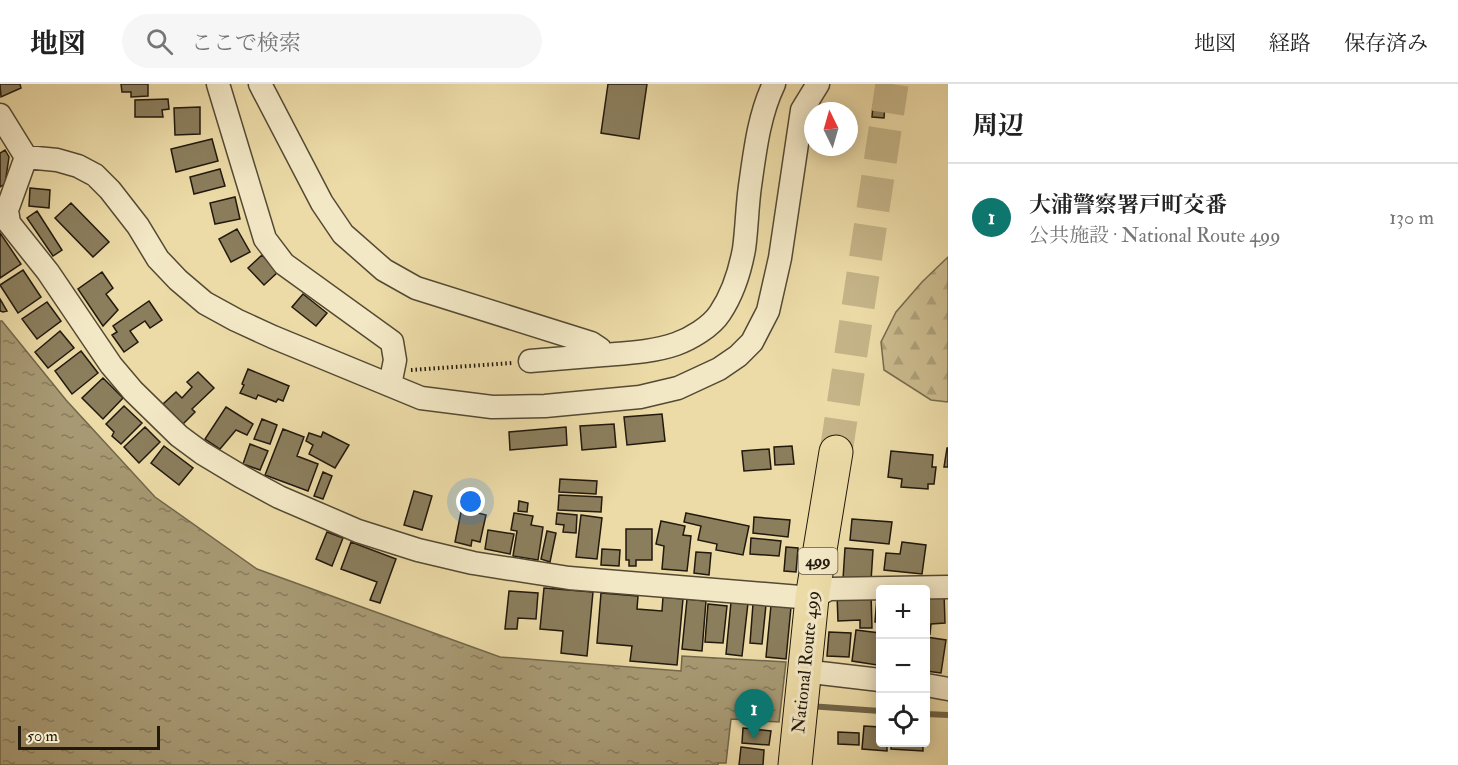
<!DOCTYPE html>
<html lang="ja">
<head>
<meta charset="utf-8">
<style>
	body { margin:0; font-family:"IM FELL Double Pica","Noto Serif JP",serif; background:#f6f6f6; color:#222 }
	.controls { position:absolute; right:18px; bottom:18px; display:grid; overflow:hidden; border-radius:6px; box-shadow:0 3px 15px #0003 }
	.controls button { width:54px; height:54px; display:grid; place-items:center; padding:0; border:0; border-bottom:2px solid #e0e0e0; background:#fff; color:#222; font:30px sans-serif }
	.compass { position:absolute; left:804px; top:18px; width:54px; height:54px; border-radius:50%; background:#fff; box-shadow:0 3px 15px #0003; rotate:355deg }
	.scale { position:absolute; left:18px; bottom:15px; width:142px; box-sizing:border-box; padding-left:6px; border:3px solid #22190d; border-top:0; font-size:16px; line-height:21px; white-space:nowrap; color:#22190d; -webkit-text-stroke:4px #f3e8c6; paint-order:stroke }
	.you { position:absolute; left:471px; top:418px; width:21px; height:21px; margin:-15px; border:4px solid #fff; border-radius:50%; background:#1a73e8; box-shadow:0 0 0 9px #1a73e833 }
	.badge { display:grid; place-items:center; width:39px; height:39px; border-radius:50%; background:#0f766e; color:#fff; font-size:20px; font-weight:700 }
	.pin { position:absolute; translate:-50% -50px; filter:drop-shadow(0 2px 3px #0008) }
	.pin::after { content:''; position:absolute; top:32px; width:21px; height:18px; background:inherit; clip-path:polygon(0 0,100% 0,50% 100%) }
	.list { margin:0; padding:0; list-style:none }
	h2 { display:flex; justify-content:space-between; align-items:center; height:78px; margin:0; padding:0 24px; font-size:26px }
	h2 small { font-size:20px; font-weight:400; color:#767676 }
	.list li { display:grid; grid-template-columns:39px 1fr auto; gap:18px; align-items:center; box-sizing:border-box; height:108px; padding:0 24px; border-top:2px solid #e0e0e0 }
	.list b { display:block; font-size:22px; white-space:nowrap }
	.list p { margin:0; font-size:20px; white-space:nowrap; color:#767676 }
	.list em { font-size:20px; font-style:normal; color:#767676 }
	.icon { flex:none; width:33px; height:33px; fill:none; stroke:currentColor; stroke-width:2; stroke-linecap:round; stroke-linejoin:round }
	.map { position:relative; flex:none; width:948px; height:681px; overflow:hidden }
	header { display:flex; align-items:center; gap:36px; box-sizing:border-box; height:84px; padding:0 30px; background:#fff; border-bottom:2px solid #e0e0e0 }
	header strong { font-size:28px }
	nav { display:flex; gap:33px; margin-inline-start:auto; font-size:21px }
	.search { width:420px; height:54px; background:#f6f6f6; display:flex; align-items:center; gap:15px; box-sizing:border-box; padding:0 21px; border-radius:33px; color:#767676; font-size:22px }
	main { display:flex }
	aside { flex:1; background:#fff }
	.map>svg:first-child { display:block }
</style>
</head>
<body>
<header>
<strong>地図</strong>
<div class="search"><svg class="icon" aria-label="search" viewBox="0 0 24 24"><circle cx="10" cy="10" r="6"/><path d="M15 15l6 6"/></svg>ここで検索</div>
<nav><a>地図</a><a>経路</a><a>保存済み</a></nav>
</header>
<main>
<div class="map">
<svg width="948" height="681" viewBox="0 0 948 681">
	<defs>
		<pattern id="forest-firs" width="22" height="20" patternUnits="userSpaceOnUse" patternTransform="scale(1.5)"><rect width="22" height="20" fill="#caba8d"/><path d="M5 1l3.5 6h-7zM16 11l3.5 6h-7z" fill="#ad9f78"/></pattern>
		<pattern id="water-ripples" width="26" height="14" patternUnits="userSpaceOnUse" patternTransform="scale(1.5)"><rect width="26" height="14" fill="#a79973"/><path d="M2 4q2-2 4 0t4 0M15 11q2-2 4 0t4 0" fill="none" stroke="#887c5d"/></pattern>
	</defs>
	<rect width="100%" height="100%" fill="#ecdba7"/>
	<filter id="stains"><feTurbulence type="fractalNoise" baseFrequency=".00333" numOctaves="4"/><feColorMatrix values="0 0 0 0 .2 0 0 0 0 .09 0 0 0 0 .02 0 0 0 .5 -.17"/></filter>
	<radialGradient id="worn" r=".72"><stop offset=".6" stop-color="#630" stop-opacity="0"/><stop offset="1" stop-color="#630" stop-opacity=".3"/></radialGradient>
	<path fill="url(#forest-firs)" stroke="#766a4d" stroke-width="1.5" d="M948 173V318L931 316 884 286 881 258 896 228 922 198Z"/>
	<path fill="url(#water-ripples)" stroke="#72664a" stroke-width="1.5" d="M0 237H2L66 316 155 413 257 485 500 573 681 587 682 572 786 578 779 638 731 635 726 679H718V681H0Z"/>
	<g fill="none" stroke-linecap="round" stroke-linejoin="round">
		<path stroke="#72664a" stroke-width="6" d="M809 622 880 627
			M926 630 948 631"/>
	</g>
	<path fill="#8b7e5d" stroke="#22190d" stroke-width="1.5" d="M0 0H20L21 4 1 13Z
		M121 0H148V12L131 13V8H122Z
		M608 0H647L639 55 601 49Z
		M168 15 169 25 162 26 163 33H135V16Z
		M873 21H885L884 34 872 33Z
		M200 23V50L175 51 174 24Z
		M212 55 218 77 176 88 171 65Z
		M5 66 9 73 5 100 0 103V69Z
		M220 85 225 102 194 110 190 93Z
		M30 104 50 106 49 124 29 122Z
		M235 113 240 135 215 140 210 119Z
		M71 119 109 158 93 173 55 134Z
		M37 127 62 166 53 172 27 134Z
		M237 145 250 168 231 178 219 155Z
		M0 149 21 180 0 194Z
		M262 171 278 188 264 201 248 184Z
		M23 186 41 213 18 229 0 201Z
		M102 188 113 204 106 210 118 226 103 242 78 205Z
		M303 210 327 229 316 242 292 223Z
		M0 215 7 227 3 228 0 227Z
		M149 217 162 236 150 244 145 237 130 247 138 258 124 268 112 251 117 248 113 242Z
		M47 218 61 237 37 255 22 235Z
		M60 247 74 264 48 284 35 268Z
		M81 267 98 289 72 310 55 287Z
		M248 285 289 302 283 317 278 315 276 318 258 311 256 315 240 309 244 301 242 300Z
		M198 288 214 304 192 325 195 328 183 340 163 320 176 308 182 314 192 303 187 298Z
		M103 294 123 314 103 335 82 314Z
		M124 322 142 339 121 360 112 352 114 348 106 340Z
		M226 323 253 340 247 351 236 346 220 365 205 355Z
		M662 330 665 357 627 361 624 333Z
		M262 335 277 341 270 360 254 355Z
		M614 340 616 363 582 366 580 342Z
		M145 343 160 358 139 379 124 363Z
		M566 343 567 361 510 366 509 348Z
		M283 345 304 353 297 372 318 380 308 407 265 391Z
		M323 348 349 361 335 384 309 370 313 361 306 357 309 349 321 353Z
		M250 360 268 367 260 386 243 380Z
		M164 362 193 384 179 401 151 379Z
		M792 362 794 380 775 381 774 363Z
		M947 364H948V383H944Z
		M769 365 771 385 744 387 742 367Z
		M891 367 933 371 932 383H936L934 400H928V405L901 403 902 395 888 393Z
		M323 388 332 392 323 415 314 412Z
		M560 395 597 397 596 410 559 408Z
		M414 407 432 412 422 446 404 441Z
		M559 411 602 413 601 428 558 426Z
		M519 417 528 419 527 428 518 427Z
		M462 423 479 426 478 429 486 431 480 458 472 456 471 462 455 458Z
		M514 429 533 432 531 441 543 443 538 476 513 472 517 447 511 446Z
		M557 429 577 431 576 449 563 448 564 441 556 440Z
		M686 429 749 442 743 471 716 466 717 460 698 456 701 442 684 438Z
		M581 431 602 434 597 475 576 473Z
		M754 433 790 436 788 453 753 449Z
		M852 435 892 438 889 460 850 456Z
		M661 437 685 442 683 451 691 452 687 487 662 485 664 462 656 460Z
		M626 445H652V476H636V482H629V476H626Z
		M488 446 514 450 510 470 485 465Z
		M547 447 556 449 550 478 541 475Z
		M327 448 343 454 332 482 316 475Z
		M751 454 781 457 779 472 750 470Z
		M351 458 396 475 380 519 370 516 377 498 341 485Z
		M902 458 926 461 922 490 884 486 886 469 900 470Z
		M786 463 798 464 796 488 784 487Z
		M845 464 873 466 871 497 843 495Z
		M602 465 620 466 619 482 601 481Z
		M696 468 711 469 709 491 694 489Z
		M544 504 593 508 587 572 561 569 563 547 540 545Z
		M509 507 538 509 536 535 518 534 517 545H505Z
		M601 509 638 512 637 525 662 527 663 513 683 515 677 581 630 577 632 562 597 559Z
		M944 509 945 539 931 540 930 550 926 549V510Z
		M871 510 872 544H860V536L838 537 837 511Z
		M877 513H880V539L875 538Z
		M687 515 706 517 702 567 682 565Z
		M731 518 748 519 742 572 726 570Z
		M708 520 727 522 723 559 705 558Z
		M753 520 766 521 762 560 750 559Z
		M771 521 791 523 786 575 766 573Z
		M856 546 880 549 877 581 852 577Z
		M829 548 851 549 849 573 827 572Z
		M926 553 946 556 941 589 926 587Z
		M864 642 880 643V658H887V667L862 665Z
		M743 644 771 647 769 661 742 659Z
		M838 648 859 649V661L838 660Z
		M891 658H923V667L891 665Z
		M741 663 764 666 763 681H739Z"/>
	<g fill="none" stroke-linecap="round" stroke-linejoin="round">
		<path stroke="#c4b488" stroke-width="33" stroke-dasharray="33 16" stroke-linecap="butt" d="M836 368 892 0"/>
		<defs>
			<path id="minor" d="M218 0 265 155 284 180 392 258 395 276 390 301
				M260 0 322 119 343 150 384 186 416 204 591 259 600 265 603 271C627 269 653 268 676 260 690 255 711 243 720 229 732 211 740 187 744 165 747 144 747 123 750 102 755 67 759 31 774 0
				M818 0 802 26 780 174 768 227 752 258 738 272 719 285 678 304 640 313 545 322 492 323 421 314 273 253 236 236 205 219 178 196 158 175 138 142 110 106 95 91 78 82 57 76 26 73 7 126 9 139 48 188 111 281 133 307 179 352 202 369 242 393 279 413 358 447 418 466 473 479 569 494 812 514 829 505 948 503
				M0 31 26 73
				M530 277 603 271
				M803 587 880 596
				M926 601 948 605"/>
			<path id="highway" d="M795 681 812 514 836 368"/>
		</defs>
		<use href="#minor" stroke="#544a34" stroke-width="25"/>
		<use href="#highway" stroke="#22190d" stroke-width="35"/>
		<path stroke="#22190d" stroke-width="4" stroke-dasharray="1.5 3" stroke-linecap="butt" d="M411 286 512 279"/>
		<use href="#minor" stroke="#f3e8c6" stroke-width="22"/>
		<use href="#highway" stroke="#ecdba7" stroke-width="33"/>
	</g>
	<g text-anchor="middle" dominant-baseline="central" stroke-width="6" stroke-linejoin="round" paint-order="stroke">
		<rect fill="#f3e8c6" stroke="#615744" stroke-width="1.5" x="798.5" y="464" width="39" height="26" rx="4.5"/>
		<g font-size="16" font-weight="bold" fill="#22190d">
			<text x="818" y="477">499</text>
		</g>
		<g font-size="18" fill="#22190d" stroke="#f3e8c6">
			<text transform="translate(806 578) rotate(-84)">National Route 499</text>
		</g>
	</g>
	<rect width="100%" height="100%" filter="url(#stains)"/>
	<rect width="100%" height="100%" fill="url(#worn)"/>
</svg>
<div class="controls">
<button>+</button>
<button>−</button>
<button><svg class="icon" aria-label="locate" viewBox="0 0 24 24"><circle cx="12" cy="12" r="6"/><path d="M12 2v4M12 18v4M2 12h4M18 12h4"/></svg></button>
</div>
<svg class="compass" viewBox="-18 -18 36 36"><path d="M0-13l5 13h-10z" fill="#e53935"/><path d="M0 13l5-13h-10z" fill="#767676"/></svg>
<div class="scale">50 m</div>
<div class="you"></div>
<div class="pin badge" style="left:754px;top:655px">1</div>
</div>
<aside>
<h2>周辺<small></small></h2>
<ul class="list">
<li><span class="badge">1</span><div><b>大浦警察署戸町交番</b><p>公共施設 · National Route 499</p></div><em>130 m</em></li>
</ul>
</aside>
</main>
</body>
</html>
